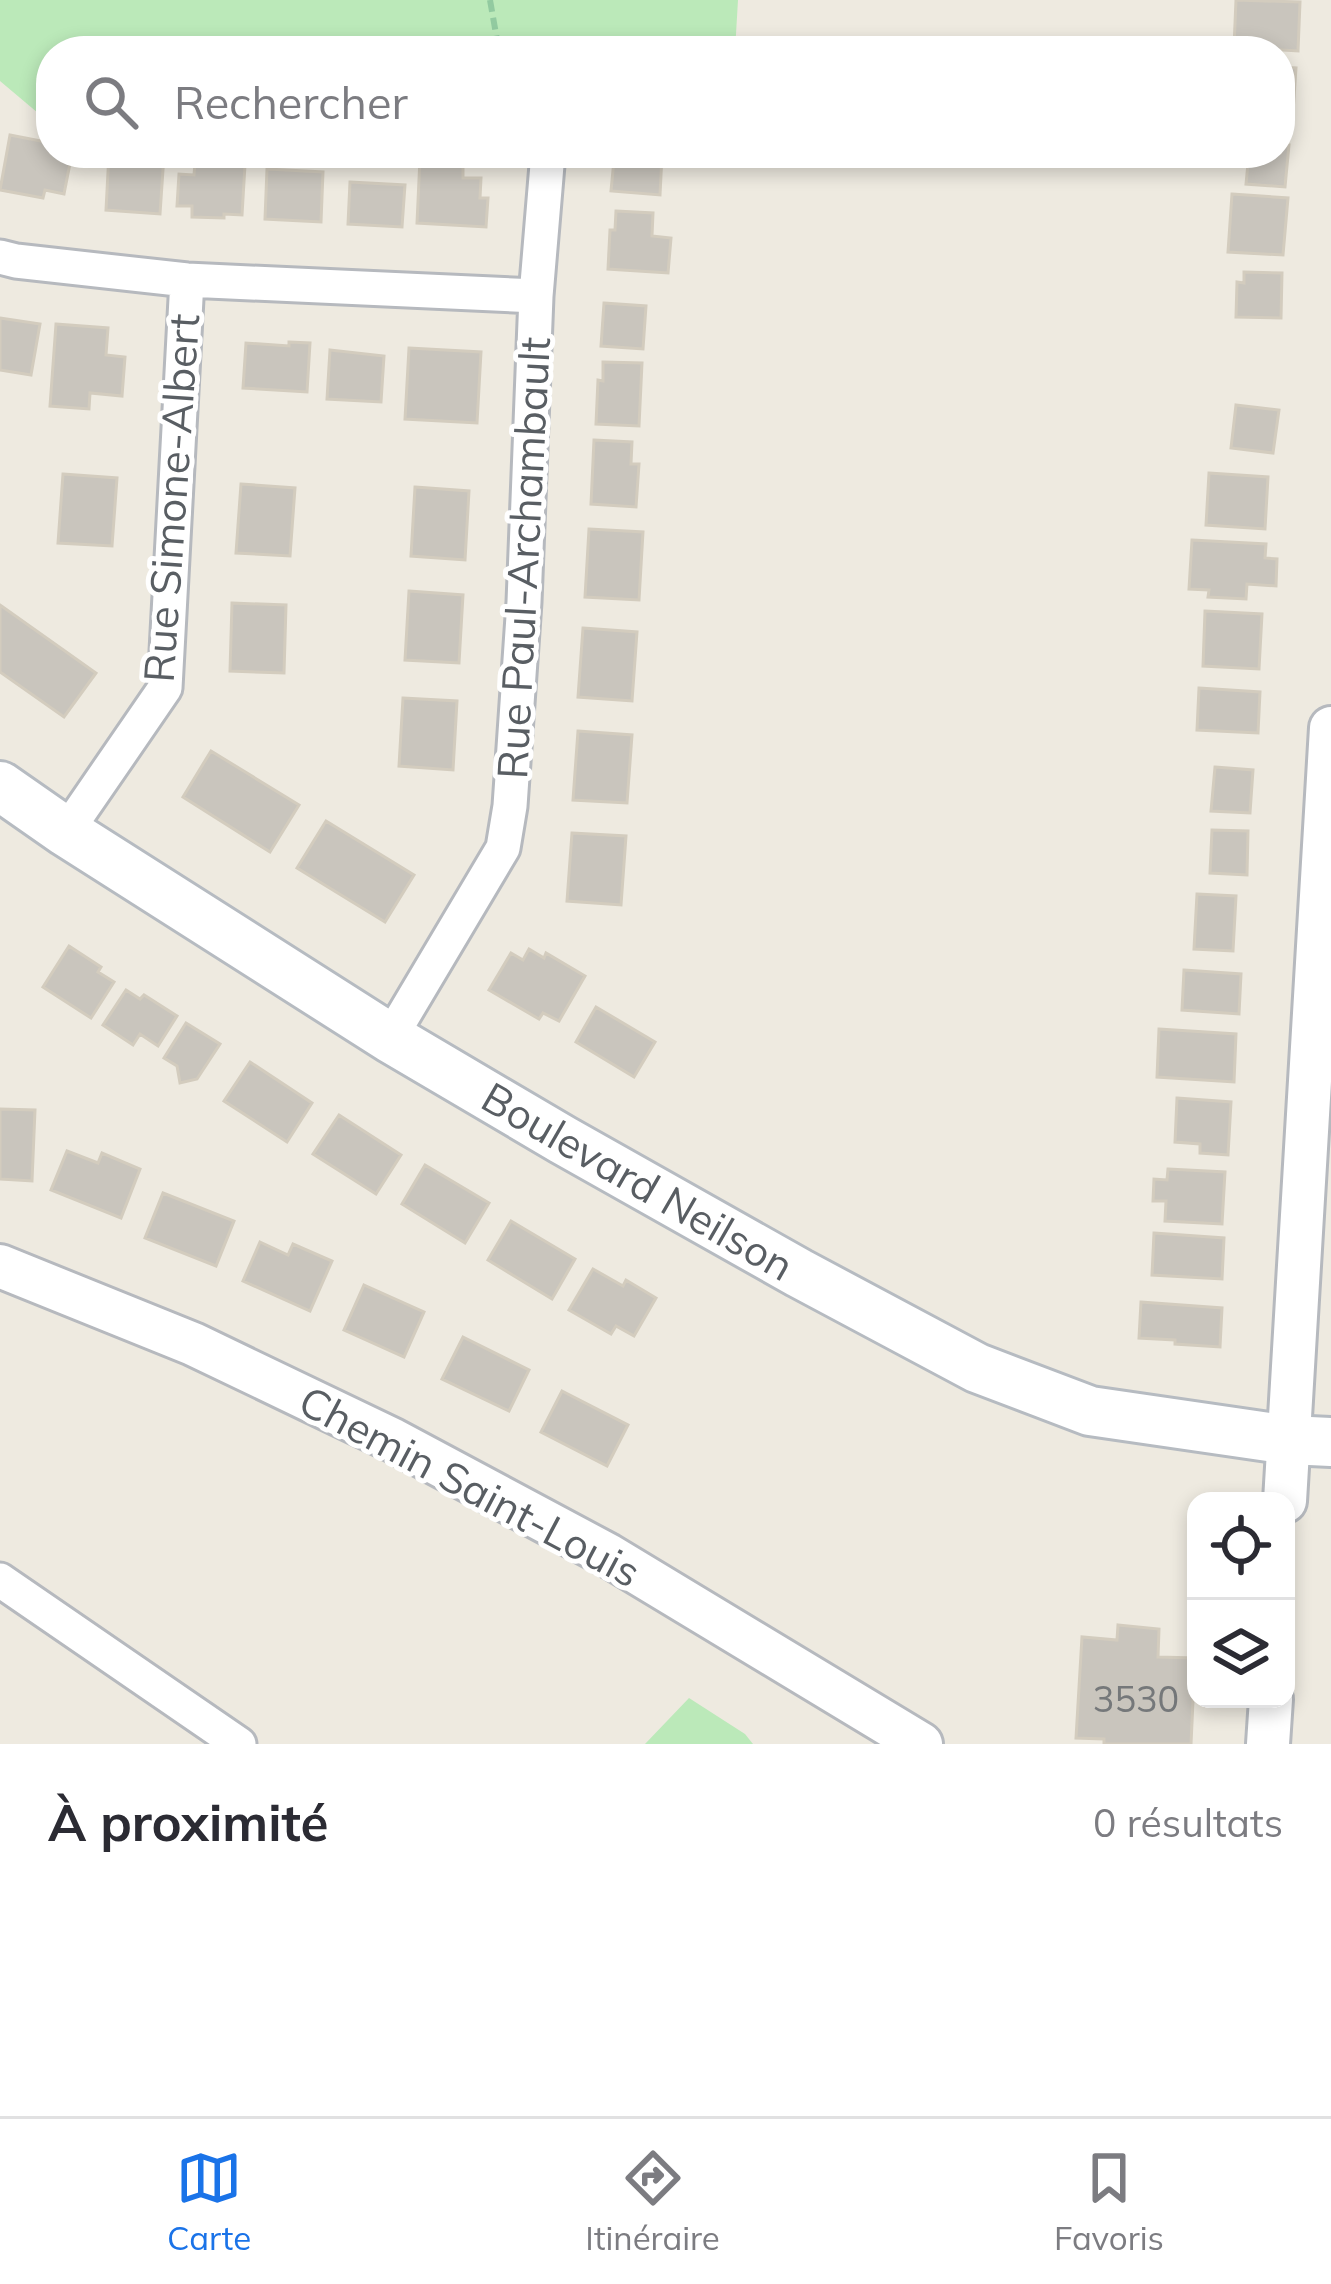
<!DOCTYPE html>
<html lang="fr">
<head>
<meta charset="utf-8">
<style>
	body { margin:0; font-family:Mulish,sans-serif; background:#f7f7f7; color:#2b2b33 }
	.controls { position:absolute; right:36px; bottom:36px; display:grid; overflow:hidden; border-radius:24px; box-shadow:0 6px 18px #0003 }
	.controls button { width:108px; height:108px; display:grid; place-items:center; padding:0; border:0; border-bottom:3px solid #e1e1e2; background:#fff; color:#2b2b33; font:60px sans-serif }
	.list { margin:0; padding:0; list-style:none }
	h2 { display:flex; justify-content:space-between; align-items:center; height:156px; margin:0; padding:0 48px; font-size:51px }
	h2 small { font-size:39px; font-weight:400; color:#7c7c81 }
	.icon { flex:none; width:66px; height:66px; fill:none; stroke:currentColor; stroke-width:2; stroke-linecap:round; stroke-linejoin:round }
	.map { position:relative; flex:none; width:1331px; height:1744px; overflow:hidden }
	.search { position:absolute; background:#fff; box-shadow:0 6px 18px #0003; left:36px; right:36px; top:36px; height:132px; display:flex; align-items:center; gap:30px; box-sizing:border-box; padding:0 42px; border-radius:48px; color:#7c7c81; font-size:45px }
	.sheet { height:372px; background:#fff }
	nav { display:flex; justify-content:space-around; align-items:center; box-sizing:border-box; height:168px; border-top:3px solid #e1e1e2; background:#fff; font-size:33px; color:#7c7c81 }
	nav a { display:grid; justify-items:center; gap:6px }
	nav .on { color:#1a73e8 }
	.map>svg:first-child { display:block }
</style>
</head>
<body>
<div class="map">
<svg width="1331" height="1744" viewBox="0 0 1331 1744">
	<rect width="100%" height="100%" fill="#eeeae0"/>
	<path fill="#bbe9b9" d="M0 0H738L735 51H510L463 44 457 51H51V124L0 81Z
		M689 1698 745 1734 753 1744H645Z"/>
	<path fill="#c9c5bd" stroke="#d3ccbe" stroke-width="3" d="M1236 0 1300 2 1298 51 1234 47Z
		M1280 67 1296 68 1292 127 1280 126Z
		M10 135 51 143V153H72L64 194 45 190 43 198 0 190Z
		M1280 145H1289L1285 187 1246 184 1249 153H1280Z
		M109 153 164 155 160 214 106 210Z
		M609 153 662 155 660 195 611 191 614 160H609Z
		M420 158 463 161V178H481L480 198H488L486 227 417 223Z
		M195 163 245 165 242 215 224 214V218L192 217V206H177L179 174 194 175Z
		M267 169 323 172 321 222 265 219Z
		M350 182 405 185 402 227 348 224Z
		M1232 194 1288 198 1283 255 1228 252Z
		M616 211 653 213 652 236 671 238 668 273 608 269 610 230H615Z
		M1244 272 1282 273 1281 318 1236 317 1237 282 1244 283Z
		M604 303 646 306 643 349 601 346Z
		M0 318 40 324 31 375 0 370Z
		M56 324 108 328 106 355 125 357 122 396 90 393 89 409 50 406Z
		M289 342 310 343 307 392 243 388 246 343 289 346Z
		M409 348 481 352 477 423 405 419Z
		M330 350 384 356 381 402 327 399Z
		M603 362 642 363 639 426 596 424 598 380 603 381Z
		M1236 405 1279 410 1273 453 1231 448Z
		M594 440 632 442 631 464H639L636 507 591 504Z
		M1209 473 1268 477 1265 529 1206 525Z
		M63 474 117 478 112 546 58 543Z
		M241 484 295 488 290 556 236 553Z
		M415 487 469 491 465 560 411 556Z
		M589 529 643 532 639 600 585 597Z
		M1192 540 1266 544 1265 558 1277 559 1276 586 1247 584 1246 599 1208 597 1209 590 1189 589Z
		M409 591 463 595 459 663 405 660Z
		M232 603 286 605 284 673 230 671Z
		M0 605 96 673 64 717 0 672Z
		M1205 611 1262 614 1259 669 1203 666Z
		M583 628 637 632 632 701 578 697Z
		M1199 688 1260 692 1258 733 1197 730Z
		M403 698 457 701 453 770 399 766Z
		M578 731 632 735 627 803 573 800Z
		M211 751 299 805 270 852 183 797Z
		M1215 767 1253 770 1250 813 1211 811Z
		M326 821 414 875 385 922 297 868Z
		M1212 830 1248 831 1247 875 1210 873Z
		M572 833 626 836 621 905 567 901Z
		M1197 894 1236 896 1233 951 1194 949Z
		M69 946 101 967 98 972 114 982 91 1018 43 987Z
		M529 949 544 958 546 953 585 976 559 1021 543 1013 539 1019 489 990 511 953 523 960Z
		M1184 970 1241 974 1239 1014 1182 1010Z
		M126 990 140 999 144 995 177 1016 158 1046 140 1034 133 1045 103 1025Z
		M596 1007 655 1042 634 1077 576 1042Z
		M186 1023 220 1044 197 1079 180 1083 177 1066 164 1058Z
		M1159 1029 1236 1034 1234 1082 1157 1077Z
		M250 1062 312 1103 287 1142 224 1101Z
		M1177 1098 1231 1102 1228 1155 1200 1153V1144L1175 1142Z
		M0 1109 35 1110 32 1181 0 1179Z
		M339 1115 401 1155 376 1194 313 1154Z
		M67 1151 98 1163 102 1153 140 1169 121 1218 51 1190Z
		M425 1165 489 1203 465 1243 402 1204Z
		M1168 1169 1225 1172 1222 1224 1165 1221 1166 1201H1153L1154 1179 1167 1180Z
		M163 1193 234 1221 216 1266 145 1238Z
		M511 1221 575 1259 552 1299 488 1260Z
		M1154 1233 1224 1238 1222 1279 1152 1275Z
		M260 1242 288 1255 293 1244 332 1261 310 1311 243 1281Z
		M593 1269 623 1286 626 1280 656 1298 634 1336 616 1326 611 1334 569 1310Z
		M364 1285 424 1312 404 1357 344 1330Z
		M1141 1302 1222 1308 1220 1347 1175 1344V1340L1139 1338Z
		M463 1337 529 1370 509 1411 442 1379Z
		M562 1391 628 1425 607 1466 541 1432Z
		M1118 1625 1159 1629 1158 1657 1195 1658 1191 1744H1104V1739L1076 1738 1082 1637 1117 1640Z"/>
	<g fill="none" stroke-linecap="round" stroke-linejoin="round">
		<defs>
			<path id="minor" d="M0 257 16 261 187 280 536 296
				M66 832 165 688 187 280
				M390 1038 503 848 510 806 524 602 536 296 548 153
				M0 1580 239 1744"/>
			<path id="tertiary" d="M0 1266 193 1344 393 1440 608 1555 921 1744
				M1285 1501 1331 728
				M1268 1744 1271 1699"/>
			<path id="secondary" d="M0 786 66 832 390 1038 563 1140 799 1273 977 1368 1090 1411 1289 1440 1331 1442"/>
		</defs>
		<use href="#minor" stroke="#b6b9be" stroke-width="39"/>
		<use href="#tertiary" stroke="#b6b9be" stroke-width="48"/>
		<use href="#secondary" stroke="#b6bbc1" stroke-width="54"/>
		<path stroke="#92caa0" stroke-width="6" stroke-dasharray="12 6" stroke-linecap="butt" d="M490 0 499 51"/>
		<use href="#minor" stroke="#fff" stroke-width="33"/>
		<use href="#tertiary" stroke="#fff" stroke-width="42"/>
		<use href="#secondary" stroke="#fff" stroke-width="48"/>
	</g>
	<g text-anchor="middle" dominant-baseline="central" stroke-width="10" stroke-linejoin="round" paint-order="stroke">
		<g font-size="36" fill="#75787a">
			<text x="1136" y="1698">3530</text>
		</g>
		<g font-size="42" fill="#595e63" stroke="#fff">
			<text transform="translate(171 498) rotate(-86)">Rue Simone-Albert</text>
			<text transform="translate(523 558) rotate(-87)">Rue Paul-Archambault</text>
			<text transform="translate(638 1181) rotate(30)">Boulevard Neilson</text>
			<text transform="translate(470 1486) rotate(28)">Chemin Saint-Louis</text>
		</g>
	</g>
</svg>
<div class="controls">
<button><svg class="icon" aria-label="locate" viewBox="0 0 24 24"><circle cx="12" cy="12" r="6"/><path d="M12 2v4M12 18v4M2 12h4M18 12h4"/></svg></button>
<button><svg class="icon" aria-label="layers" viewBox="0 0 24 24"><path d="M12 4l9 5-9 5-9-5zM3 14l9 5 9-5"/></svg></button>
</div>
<div class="search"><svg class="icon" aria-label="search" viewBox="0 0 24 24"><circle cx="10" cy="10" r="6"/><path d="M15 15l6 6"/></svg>Rechercher</div>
</div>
<section class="sheet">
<h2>À proximité<small>0 résultats</small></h2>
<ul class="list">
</ul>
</section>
<nav>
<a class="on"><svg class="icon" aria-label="map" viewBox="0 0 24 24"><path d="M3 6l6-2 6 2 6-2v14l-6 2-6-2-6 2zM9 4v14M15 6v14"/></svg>Carte</a>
<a><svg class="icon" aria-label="directions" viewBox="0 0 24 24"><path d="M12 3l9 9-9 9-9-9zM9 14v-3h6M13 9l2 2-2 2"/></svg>Itinéraire</a>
<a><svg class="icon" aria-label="saved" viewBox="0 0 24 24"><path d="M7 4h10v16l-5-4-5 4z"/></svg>Favoris</a>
</nav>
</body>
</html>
